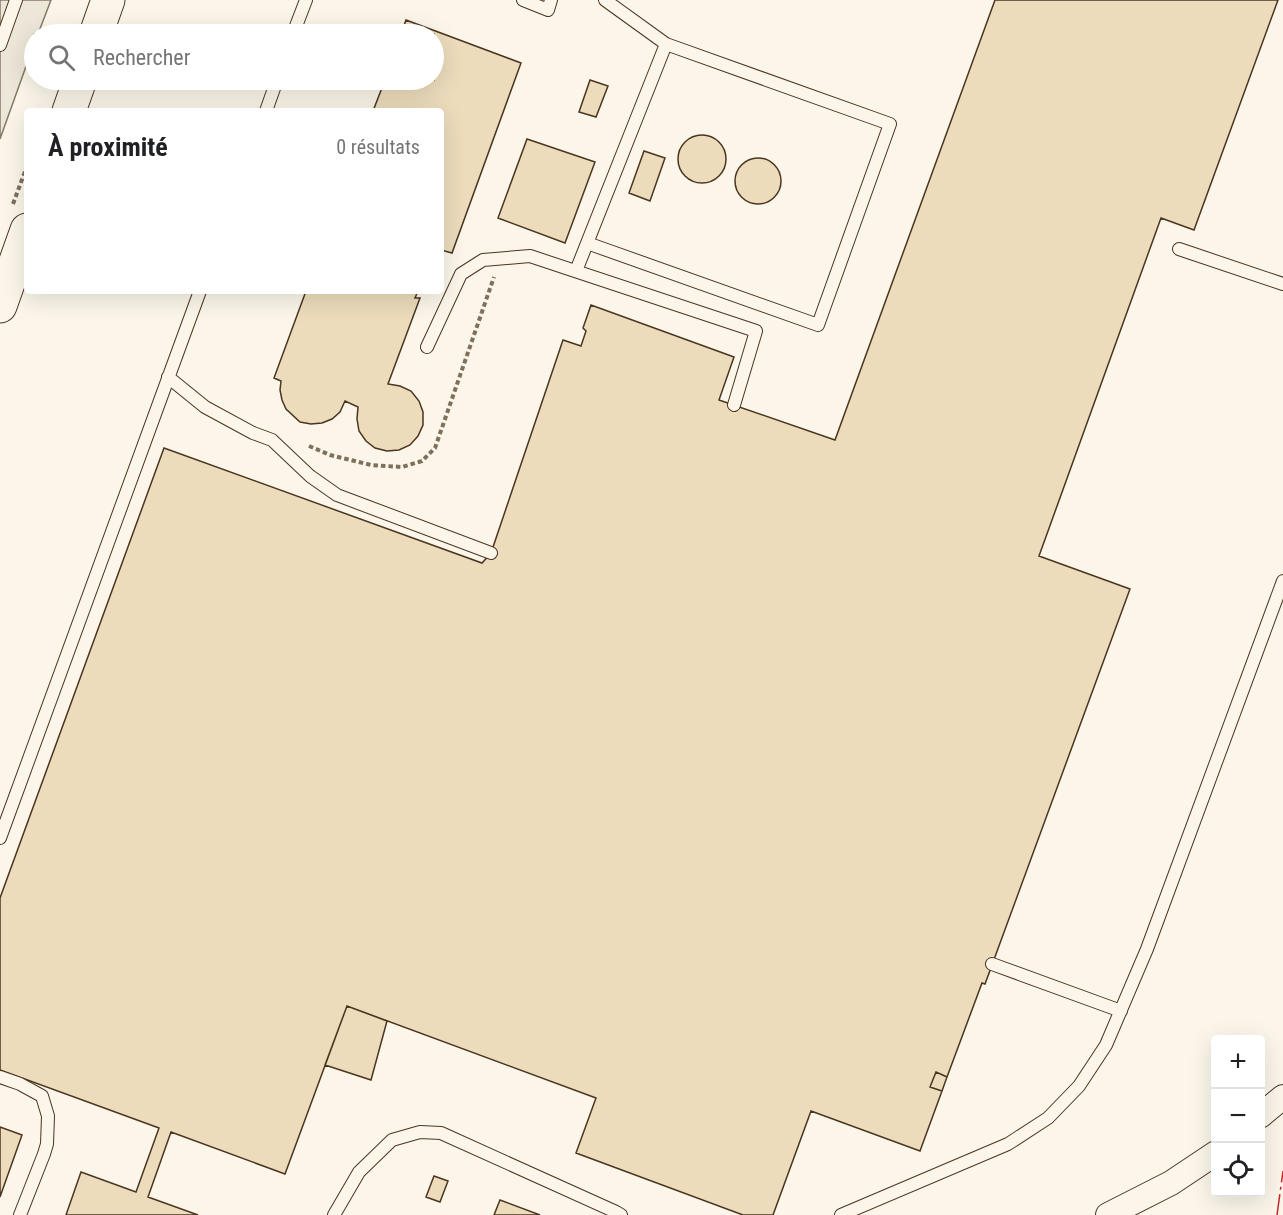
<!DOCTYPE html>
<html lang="fr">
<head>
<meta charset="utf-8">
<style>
	body { margin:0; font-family:"Roboto Condensed",sans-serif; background:#f2f2f2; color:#202124 }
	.controls { position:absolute; right:18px; bottom:18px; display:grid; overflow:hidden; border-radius:6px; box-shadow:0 6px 24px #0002 }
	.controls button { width:54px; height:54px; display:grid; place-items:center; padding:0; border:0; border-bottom:2px solid #e0e0e0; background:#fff; color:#202124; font:30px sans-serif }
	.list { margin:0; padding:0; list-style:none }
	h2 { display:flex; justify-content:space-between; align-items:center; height:78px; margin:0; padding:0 24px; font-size:26px }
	h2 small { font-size:20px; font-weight:400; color:#757577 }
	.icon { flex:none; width:33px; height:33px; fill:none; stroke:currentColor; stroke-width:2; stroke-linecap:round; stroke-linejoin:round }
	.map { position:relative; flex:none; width:1283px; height:1215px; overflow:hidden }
	.search { position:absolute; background:#fff; box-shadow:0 6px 24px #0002; left:24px; top:24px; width:420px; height:66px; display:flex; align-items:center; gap:15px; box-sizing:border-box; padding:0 21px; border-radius:33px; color:#757577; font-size:22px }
	.panel { position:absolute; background:#fff; box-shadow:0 6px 24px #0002; left:24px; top:108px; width:420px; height:186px; border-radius:6px }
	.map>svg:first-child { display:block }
</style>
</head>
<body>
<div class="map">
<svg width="1283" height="1215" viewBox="0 0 1283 1215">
	<rect width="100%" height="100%" fill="#fbf6e9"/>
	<path fill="#ede7d9" stroke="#887966" stroke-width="1.5" d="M0 0H51L38 34H34V44L0 139Z"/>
	<path fill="#ecdcbc" stroke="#4a3520" stroke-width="1.5" d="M995 0H1278L1194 230 1161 218 1039 556 1130 589 985 984 982 983 947 1077 936 1072 930 1087 942 1091 920 1151 811 1111 773 1215H743L576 1153 596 1098 347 1006 285 1174 171 1132 148 1197 198 1215H66L81 1172 136 1192 159 1128 0 1070V898L164 448 482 563 491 553 563 340 581 346 586 331 583 328 591 305 734 357 719 400 835 440Z
		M406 20 521 63 452 253 441 250V111H373L385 80H434V34H401Z
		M590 80 608 86 596 117 579 112Z
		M678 159a24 24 0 1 1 48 0a24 24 0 1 1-48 0Z
		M527 139 595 162 565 243 498 218Z
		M644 151 665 158 650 201 629 193Z
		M735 181a23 23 0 1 1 46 0a23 23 0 1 1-46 0Z
		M306 291H418L415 298H420L388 384 400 386 411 391 419 401 423 412V425L418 436 410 445 399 450 387 451 375 448 366 441 359 431 357 419 358 407 345 401 340 412 332 419 322 423 311 424 300 422 286 409 282 400 280 390 281 381 274 378Z
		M347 1006 387 1021 371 1080 325 1065Z
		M936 1072 947 1077 942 1091 930 1087Z
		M0 1127 22 1135 0 1197Z
		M434 1176 448 1181 440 1202 426 1197Z
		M500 1200 540 1215H494Z"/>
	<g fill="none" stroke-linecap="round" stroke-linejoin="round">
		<defs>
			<path id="service" d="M523 0 548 10 551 0
				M293 34 306 0
				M0 45 16 0
				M266 111 277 80
				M587 243 818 325 890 124 666 44 605 0
				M1179 249 1283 284
				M576 271 666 44
				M427 347 461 274 483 260 530 256 756 331 734 405
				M168 377 205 407 253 433 272 440 310 476 337 495 491 553
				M0 838 200 291
				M992 964 1121 1011
				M0 1077 20 1084 42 1096 48 1116 47 1144 44 1154 20 1215
				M334 1215 359 1172 392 1140 420 1132 441 1133 616 1212 621 1215
				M841 1215 1008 1144 1048 1118 1079 1086 1106 1045 1147 949 1283 581"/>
			<path id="minor" d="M1260 1116 1283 1097
				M1108 1215 1171 1183 1216 1153"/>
			<path id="primary" d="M96 34 108 0
				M69 111 80 80
				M0 306 27 230"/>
		</defs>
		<use href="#service" stroke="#4a3520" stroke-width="14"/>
		<use href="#minor" stroke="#4a3520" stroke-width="26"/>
		<use href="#primary" stroke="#4a3520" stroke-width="35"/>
		<path stroke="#7f6f5c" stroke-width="4" stroke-dasharray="4.5 3" stroke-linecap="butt" d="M13 204 27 166
			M309 446 330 455 371 465 402 467 422 461 435 448 494 277"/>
		<use href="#service" stroke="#fbf6e9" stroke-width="12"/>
		<use href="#minor" stroke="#fbf6e9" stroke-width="24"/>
		<use href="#primary" stroke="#fbf6e9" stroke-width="33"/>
		<path stroke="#c62828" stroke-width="1.5" stroke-dasharray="21 4.5 3 4.5" stroke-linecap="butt" d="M1277 1215 1283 1171"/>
	</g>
</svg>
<div class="controls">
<button>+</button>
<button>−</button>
<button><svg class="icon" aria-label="locate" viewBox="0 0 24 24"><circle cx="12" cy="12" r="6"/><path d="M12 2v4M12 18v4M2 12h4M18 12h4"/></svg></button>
</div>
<div class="search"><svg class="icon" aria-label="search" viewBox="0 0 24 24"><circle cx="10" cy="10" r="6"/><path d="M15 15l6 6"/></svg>Rechercher</div>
<section class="panel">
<h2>À proximité<small>0 résultats</small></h2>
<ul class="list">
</ul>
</section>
</div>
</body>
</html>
